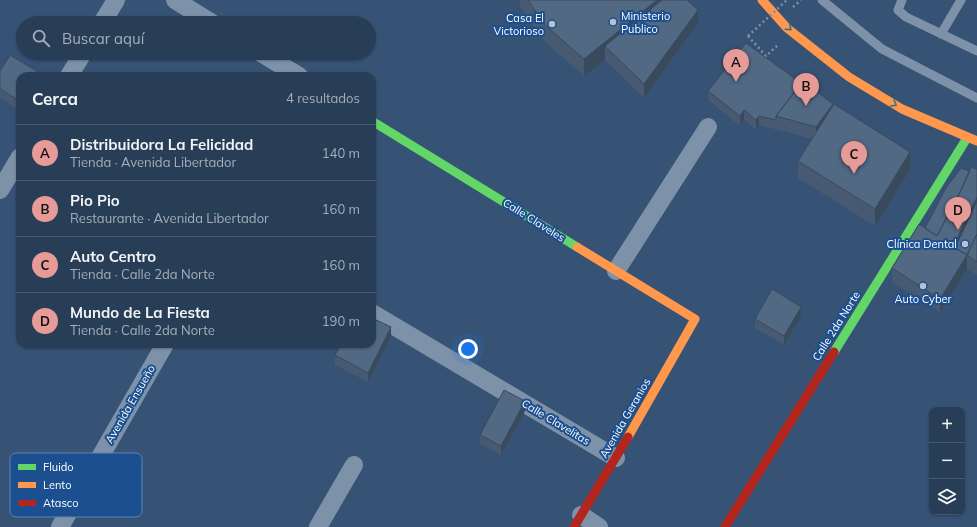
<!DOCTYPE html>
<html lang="es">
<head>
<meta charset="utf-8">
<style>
	body { margin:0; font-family:Mulish,sans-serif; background:#30455d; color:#f1f3f6 }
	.controls { position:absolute; right:12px; bottom:12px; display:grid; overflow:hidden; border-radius:8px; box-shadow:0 1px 3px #0004 }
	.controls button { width:36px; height:36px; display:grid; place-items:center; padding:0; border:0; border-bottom:1px solid #44576d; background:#283e57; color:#f1f3f6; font:20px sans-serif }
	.you { position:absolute; left:468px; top:349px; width:14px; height:14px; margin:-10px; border:3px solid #fff; border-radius:50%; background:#1a73e8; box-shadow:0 0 0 6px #1a73e833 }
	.badge { display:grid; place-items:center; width:26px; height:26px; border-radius:50%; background:#e69b98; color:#111; font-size:13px; font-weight:700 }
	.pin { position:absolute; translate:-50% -33px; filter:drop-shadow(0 1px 2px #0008) }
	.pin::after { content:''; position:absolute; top:21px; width:14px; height:12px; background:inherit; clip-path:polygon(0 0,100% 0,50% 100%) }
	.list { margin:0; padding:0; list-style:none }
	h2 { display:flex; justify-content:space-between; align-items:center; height:52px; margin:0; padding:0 16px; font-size:17px }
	h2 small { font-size:13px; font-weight:400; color:#a5aeba }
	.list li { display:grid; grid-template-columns:26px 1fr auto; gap:12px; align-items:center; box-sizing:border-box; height:56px; padding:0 16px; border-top:1px solid #44576d }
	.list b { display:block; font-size:15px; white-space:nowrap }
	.list p { margin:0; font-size:13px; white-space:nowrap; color:#a5aeba }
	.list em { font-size:13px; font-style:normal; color:#a5aeba }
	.icon { flex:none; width:22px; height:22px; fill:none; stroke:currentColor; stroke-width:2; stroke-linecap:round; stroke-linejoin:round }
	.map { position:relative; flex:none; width:977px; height:527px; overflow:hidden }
	.search { position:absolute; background:#283e57; box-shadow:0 1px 3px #0004; left:16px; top:16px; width:360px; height:44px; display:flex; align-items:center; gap:10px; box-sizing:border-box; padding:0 14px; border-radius:22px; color:#a5aeba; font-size:15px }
	.panel { position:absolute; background:#283e57; box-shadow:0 1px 3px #0004; left:16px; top:72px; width:360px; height:276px; border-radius:12px }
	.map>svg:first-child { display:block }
</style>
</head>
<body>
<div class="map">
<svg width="977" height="527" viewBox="0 0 977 527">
	<rect width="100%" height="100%" fill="#365274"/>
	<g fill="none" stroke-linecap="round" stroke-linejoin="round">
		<path stroke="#7d92a8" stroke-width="2.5" stroke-dasharray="2 3" stroke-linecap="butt" d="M793 7 801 0
			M748 36 766 56 778 45"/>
		<path stroke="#7d92a8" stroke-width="9" d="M822 0 882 49 977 98
			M902 0 898 10 906 17 977 51
			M941 34 961 0"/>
		<path stroke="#7d92a8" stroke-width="18" d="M175 0 212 23
			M102 23 116 0
			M261 53 299 76
			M69 76 83 53
			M0 190 20 157
			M616 271 708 127
			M372 313 616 458
			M581 515 599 527
			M60 527 165 344
			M318 527 354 465"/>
		<path stroke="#63d668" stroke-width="9" d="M372 121 577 247
			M834 352 967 138"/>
		<path stroke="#ff974d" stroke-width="9" d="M762 0 787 28 849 77 902 109 977 141
			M577 247 695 319 628 437"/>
		<path stroke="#b3261e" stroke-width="9" d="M574 527 628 437
			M725 527 834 352"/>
		<path stroke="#7d92a8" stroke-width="2.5" stroke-dasharray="2 3" stroke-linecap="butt" d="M748 36 787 0"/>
	</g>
	<path fill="#475a72" d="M520 0H687L698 23 644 98 605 60 584 76 545 42 520 6Z
		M746 43 910 170 875 226 798 178V161L812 139 759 125 756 129 744 120 740 126 708 100V91Z
		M0 71 20 76V111L0 98Z
		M977 169V275L967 269 940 312 892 282V268L925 228 970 171Z
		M801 316 784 345 755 328V319Z
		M391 337 368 382 335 365V355Z
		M525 411 501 455 480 444V435Z"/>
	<path fill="#394a5c" d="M657 0H675L605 46V60L584 76V59Z
		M698 10V23L644 98V84Z
		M833 104V117L816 140V127Z
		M744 110V120L740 126V116Z
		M759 116V125L756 129V120Z
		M910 152V170L875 226V209Z
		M977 197V210L957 253 953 247Z
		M967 255V269L940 312V299Z
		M801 307V316L784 345V336Z
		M391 327V337L368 382V373Z
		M525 401V411L501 455V446Z"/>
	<path fill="#526984" stroke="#394a5c" d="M528 0H657L584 59 545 25Z
		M662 0H687L698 10 644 84 605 46Z
		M746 43 801 83 776 116V120L759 116 756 120 744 110 740 116 708 91Z
		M10 55 45 76H20V101L0 89V71Z
		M803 81 833 104 816 127 776 116Z
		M834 104 910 152 875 209 798 161Z
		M971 167 977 169V197L953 247 967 255 940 299 892 268 919 224 937 236 960 192Z
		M961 168 970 171 960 192 937 236 925 228 946 188Z
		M977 201V234L967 255 955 248Z
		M977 234V262L967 255Z
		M772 289 801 307 784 336 755 319Z
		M372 318 391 327 368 373 335 355 341 344H372Z
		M504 390 525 401 501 446 480 435Z"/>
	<defs><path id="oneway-chevron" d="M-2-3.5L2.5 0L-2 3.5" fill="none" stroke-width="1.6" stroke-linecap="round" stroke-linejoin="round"/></defs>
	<g stroke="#317883">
		<use href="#oneway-chevron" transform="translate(789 28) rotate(42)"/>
		<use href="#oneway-chevron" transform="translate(894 104) rotate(31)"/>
	</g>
	<g fill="#b9c2ce" stroke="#1b4f8f" stroke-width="1.5">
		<circle cx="613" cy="22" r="4"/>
		<circle cx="552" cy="24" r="4"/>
		<circle cx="965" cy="244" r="4"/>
		<circle cx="923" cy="286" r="4"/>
	</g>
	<g text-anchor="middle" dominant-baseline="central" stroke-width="4" stroke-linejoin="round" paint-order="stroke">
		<g font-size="11" fill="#fff" stroke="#1b4f8f" text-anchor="end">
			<text x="621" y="16" text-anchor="start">Ministerio<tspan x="621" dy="13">Publico</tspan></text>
			<text x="544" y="18">Casa El<tspan x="544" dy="13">Victorioso</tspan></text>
			<text x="957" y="244">Clínica Dental</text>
			<text x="923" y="299" text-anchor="middle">Auto Cyber</text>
		</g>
		<g font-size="11" fill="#fff" stroke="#1b4f8f">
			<text transform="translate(534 220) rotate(32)">Calle Claveles</text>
			<text transform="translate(836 326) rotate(-58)">Calle 2da Norte</text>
			<text transform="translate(130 404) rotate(-60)">Avenida Ensueño</text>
			<text transform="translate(625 418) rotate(-60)">Avenida Geranios</text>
			<text transform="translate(556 422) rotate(31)">Calle Clavelitas</text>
		</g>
	</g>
	<rect x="10" y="453" width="132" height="64" rx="6" fill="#1b4f8f" stroke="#5f84b1" stroke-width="1"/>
	<rect x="18" y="464" width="18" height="6" fill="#63d668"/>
	<rect x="18" y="482" width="18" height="6" fill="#ff974d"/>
	<rect x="18" y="500" width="18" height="6" fill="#b3261e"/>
	<g font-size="11" fill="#fff">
		<text x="43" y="471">Fluido</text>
		<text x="43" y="489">Lento</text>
		<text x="43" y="507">Atasco</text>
	</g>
</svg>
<div class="controls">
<button>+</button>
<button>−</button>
<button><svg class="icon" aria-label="layers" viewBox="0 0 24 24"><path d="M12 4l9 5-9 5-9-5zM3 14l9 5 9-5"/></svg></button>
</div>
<div class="you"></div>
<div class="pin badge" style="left:736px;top:82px">A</div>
<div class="pin badge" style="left:806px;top:106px">B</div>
<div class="pin badge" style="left:854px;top:174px">C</div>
<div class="pin badge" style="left:958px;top:230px">D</div>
<div class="search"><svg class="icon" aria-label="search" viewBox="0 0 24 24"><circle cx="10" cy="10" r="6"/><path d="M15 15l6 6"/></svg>Buscar aquí</div>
<section class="panel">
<h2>Cerca<small>4 resultados</small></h2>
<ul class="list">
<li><span class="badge">A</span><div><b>Distribuidora La Felicidad</b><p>Tienda · Avenida Libertador</p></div><em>140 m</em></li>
<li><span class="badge">B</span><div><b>Pio Pio</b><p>Restaurante · Avenida Libertador</p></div><em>160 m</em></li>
<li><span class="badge">C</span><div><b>Auto Centro</b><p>Tienda · Calle 2da Norte</p></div><em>160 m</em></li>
<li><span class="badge">D</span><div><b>Mundo de La Fiesta</b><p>Tienda · Calle 2da Norte</p></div><em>190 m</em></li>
</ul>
</section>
</div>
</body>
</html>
